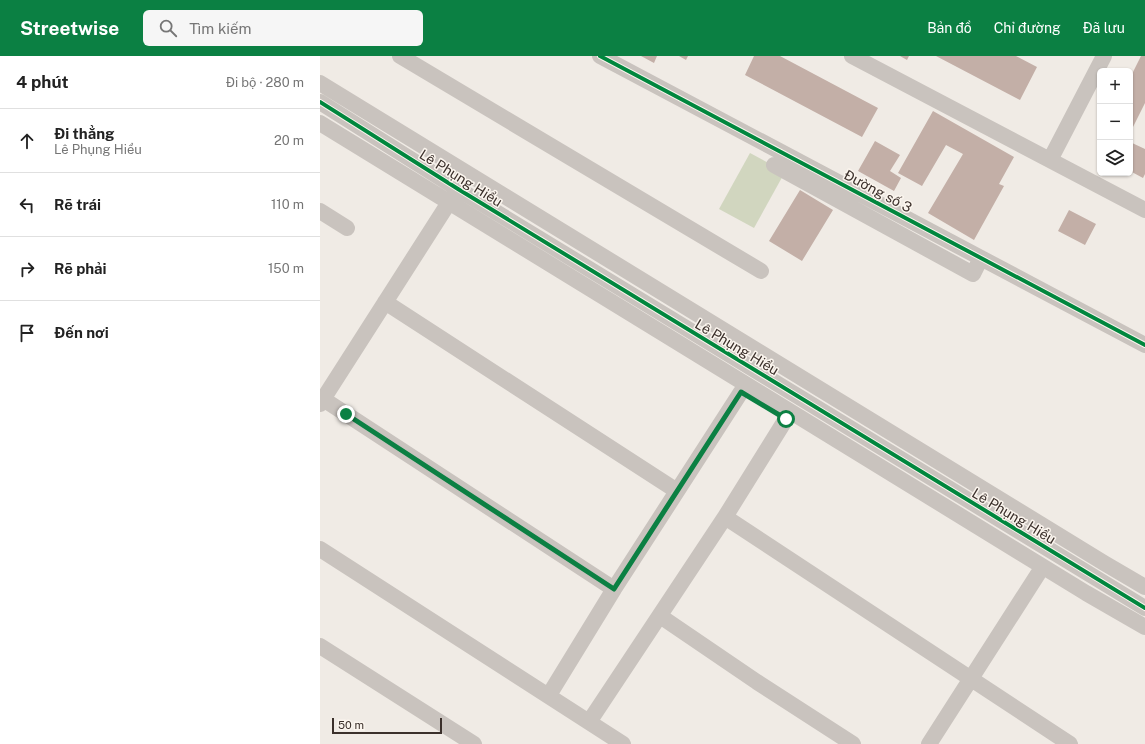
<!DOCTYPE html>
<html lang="vi">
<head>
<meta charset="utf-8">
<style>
	body { margin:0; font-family:"Public Sans",sans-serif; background:#f6f6f6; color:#222 }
	.controls { position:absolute; right:12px; top:12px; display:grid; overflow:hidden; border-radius:6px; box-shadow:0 1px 3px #0004 }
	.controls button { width:36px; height:36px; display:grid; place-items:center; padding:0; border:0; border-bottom:1px solid #e0e0e0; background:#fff; color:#222; font:20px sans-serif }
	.scale { position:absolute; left:12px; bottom:10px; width:110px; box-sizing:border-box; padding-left:4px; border:2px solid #3b302b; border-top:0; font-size:11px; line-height:14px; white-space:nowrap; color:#3b302b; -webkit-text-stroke:3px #fbf5ee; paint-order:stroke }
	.stop { position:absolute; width:12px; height:12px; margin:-9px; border:3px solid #0b8043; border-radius:50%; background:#fff }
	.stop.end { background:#0b8043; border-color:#fff; box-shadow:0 1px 4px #0008 }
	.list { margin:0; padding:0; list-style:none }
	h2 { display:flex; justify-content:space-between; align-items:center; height:52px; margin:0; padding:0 16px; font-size:17px }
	h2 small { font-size:13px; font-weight:400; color:#767676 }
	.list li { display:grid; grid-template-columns:26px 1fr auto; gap:12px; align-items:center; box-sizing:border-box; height:64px; padding:0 16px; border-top:1px solid #e0e0e0 }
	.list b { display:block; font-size:15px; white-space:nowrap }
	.list p { margin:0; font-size:13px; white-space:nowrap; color:#767676 }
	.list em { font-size:13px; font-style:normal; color:#767676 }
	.icon { flex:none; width:22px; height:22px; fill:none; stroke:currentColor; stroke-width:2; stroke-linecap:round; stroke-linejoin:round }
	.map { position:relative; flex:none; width:825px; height:688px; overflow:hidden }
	header { display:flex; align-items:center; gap:24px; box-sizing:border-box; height:56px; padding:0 20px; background:#0b8043; color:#fff }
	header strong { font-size:19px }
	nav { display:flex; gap:22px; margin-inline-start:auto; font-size:14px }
	.search { width:280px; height:36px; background:#f6f6f6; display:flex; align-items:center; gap:10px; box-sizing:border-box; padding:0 14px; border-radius:6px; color:#767676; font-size:15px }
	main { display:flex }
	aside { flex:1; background:#fff }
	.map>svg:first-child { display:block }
</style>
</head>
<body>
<header>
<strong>Streetwise</strong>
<div class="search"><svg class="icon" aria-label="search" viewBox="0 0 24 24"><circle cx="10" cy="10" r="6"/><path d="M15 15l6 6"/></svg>Tìm kiếm</div>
<nav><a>Bản đồ</a><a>Chỉ đường</a><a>Đã lưu</a></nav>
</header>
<main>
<aside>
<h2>4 phút<small>Đi bộ · 280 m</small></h2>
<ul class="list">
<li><svg class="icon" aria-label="ahead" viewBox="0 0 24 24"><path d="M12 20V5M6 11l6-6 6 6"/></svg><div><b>Đi thẳng</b><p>Lê Phụng Hiểu</p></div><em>20 m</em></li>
<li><svg class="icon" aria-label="left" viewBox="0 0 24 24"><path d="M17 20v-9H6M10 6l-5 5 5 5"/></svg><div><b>Rẽ trái</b></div><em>110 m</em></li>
<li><svg class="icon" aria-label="right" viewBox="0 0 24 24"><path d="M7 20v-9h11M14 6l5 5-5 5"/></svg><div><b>Rẽ phải</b></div><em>150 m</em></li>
<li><svg class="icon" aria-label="arrive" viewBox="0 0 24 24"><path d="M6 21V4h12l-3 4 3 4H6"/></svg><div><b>Đến nơi</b></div></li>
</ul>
</aside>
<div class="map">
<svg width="825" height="688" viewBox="0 0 825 688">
	<rect width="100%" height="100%" fill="#f0ebe5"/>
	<path fill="#d1d6bf" d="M430 97 465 116 434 172 399 153Z"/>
	<path fill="#c3afa7" d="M321 0H337L334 7Z
		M359 0H368L366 4Z
		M434 0H460L558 52 542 81 425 19Z
		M580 0H589L587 4Z
		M616 0H696L717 11 700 44Z
		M821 0H825V47L810 77V22Z
		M613 55 694 101 679 128 684 130 654 184 608 157 643 98 626 89 602 130 578 117Z
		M555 85 580 99 570 115 581 122 574 135 538 115Z
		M810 86 825 93V118L823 122 810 115Z
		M480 134 513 154 482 205 449 185Z
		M749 154 776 168 765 189 738 175Z"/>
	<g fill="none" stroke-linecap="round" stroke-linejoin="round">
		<path stroke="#c9c3be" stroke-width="16" d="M80 0 441 215
			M280 0 825 289
			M532 0 825 154
			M0 27 784 507 825 531
			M0 46 138 133 825 552
			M0 67 766 537 825 571
			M730 104 784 0
			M454 109 653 218 661 202
			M0 155 27 172
			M65 246 357 435
			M3 343 294 533
			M0 348 135 137
			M405 461 750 688
			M0 493 303 688
			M340 560 437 626 533 688
			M0 590 154 688
			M229 639 294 533 421 336
			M269 666 405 461 466 363
			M609 688 718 518"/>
		<defs>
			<path id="cycleway" d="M280 0 825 289
				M0 46 138 133 825 552"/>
		</defs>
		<use href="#cycleway" stroke="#fbf5ee" stroke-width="6"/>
		<use href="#cycleway" stroke="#00873e" stroke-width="4"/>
	</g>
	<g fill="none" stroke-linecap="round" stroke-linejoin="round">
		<path stroke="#0b8043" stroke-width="5" d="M26 358 294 533 421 336 466 363"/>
	</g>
	<g text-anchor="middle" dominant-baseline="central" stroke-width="3" stroke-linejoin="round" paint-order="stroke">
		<g font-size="14" fill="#3b302b" stroke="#fbf5ee">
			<text transform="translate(141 122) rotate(32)">Lê Phụng Hiểu</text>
			<text transform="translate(558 135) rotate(28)">Đường số 3</text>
			<text transform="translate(417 291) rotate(31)">Lê Phụng Hiểu</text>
			<text transform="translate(694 460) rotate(31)">Lê Phụng Hiểu</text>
		</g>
	</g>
</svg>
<div class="controls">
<button>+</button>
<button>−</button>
<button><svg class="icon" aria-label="layers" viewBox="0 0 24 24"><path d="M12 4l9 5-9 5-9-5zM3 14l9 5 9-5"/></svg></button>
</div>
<div class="scale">50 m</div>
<div class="stop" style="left:466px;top:363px"></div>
<div class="stop end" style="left:26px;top:358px"></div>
</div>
</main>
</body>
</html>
